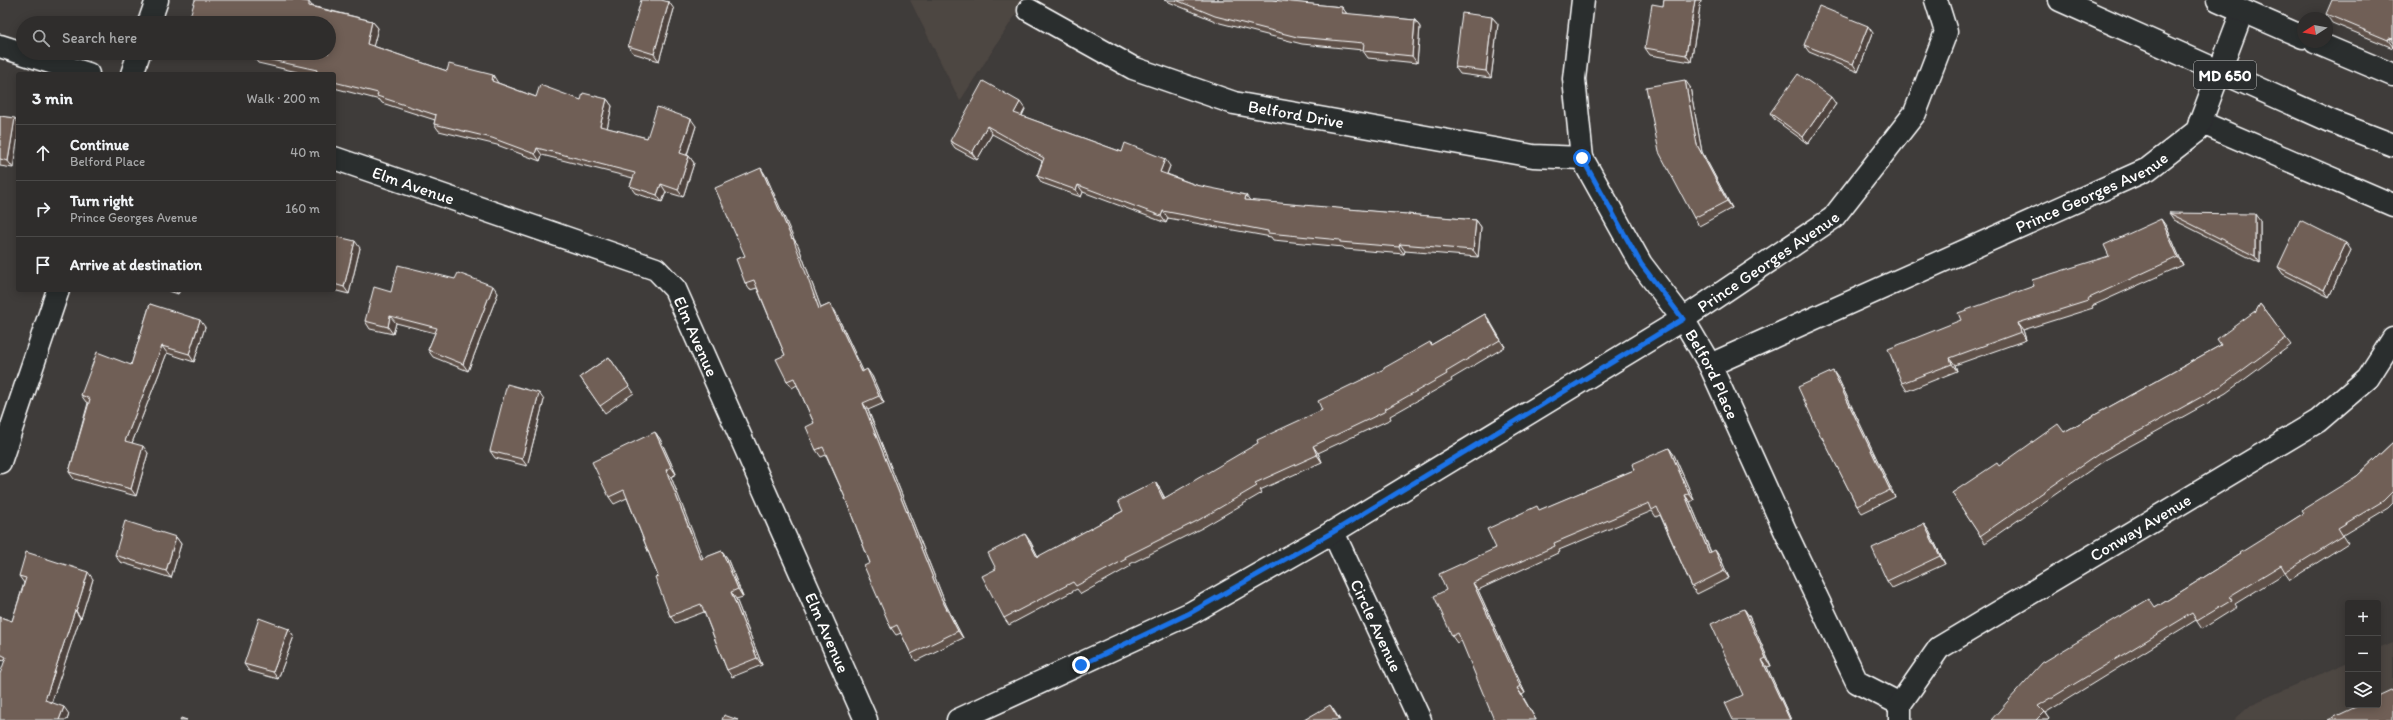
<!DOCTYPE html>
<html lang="en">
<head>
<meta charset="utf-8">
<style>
	body { margin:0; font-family:Itim,sans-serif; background:#3b3938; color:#f1f3f6 }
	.controls { position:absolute; right:12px; bottom:12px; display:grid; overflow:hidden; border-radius:4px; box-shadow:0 2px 10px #0003 }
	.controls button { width:36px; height:36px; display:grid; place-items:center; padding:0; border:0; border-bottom:1px solid #4a4948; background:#2f2d2c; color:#f1f3f6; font:20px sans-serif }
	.compass { position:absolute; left:2297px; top:12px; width:36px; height:36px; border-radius:50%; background:#2f2d2c; box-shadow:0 2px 10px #0003; rotate:259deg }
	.stop { position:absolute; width:12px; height:12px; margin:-9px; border:3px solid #1a73e8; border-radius:50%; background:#fff }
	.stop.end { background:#1a73e8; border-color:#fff; box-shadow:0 1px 4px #0008 }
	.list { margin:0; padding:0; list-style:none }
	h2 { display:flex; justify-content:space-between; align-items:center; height:52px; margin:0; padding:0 16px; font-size:17px }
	h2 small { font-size:13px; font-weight:400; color:#a7a8a9 }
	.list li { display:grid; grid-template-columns:26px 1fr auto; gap:12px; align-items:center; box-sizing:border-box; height:56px; padding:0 16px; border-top:1px solid #4a4948 }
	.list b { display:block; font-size:15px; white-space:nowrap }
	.list p { margin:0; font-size:13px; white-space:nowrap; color:#a7a8a9 }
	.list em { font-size:13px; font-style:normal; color:#a7a8a9 }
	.icon { flex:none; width:22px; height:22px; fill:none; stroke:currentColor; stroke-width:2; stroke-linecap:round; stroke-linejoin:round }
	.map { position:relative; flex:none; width:2393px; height:720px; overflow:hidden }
	.search { position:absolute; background:#2f2d2c; box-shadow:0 2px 10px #0003; left:16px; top:16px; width:320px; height:44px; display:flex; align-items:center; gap:10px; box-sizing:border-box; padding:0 14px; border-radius:22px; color:#a7a8a9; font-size:15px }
	.panel { position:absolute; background:#2f2d2c; box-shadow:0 2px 10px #0003; left:16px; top:72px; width:320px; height:220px; border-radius:4px }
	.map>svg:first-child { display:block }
</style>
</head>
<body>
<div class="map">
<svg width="2393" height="720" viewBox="0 0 2393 720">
	<rect width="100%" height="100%" fill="#3f3c3a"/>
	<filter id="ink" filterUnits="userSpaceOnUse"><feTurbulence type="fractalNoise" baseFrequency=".025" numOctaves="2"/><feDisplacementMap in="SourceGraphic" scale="8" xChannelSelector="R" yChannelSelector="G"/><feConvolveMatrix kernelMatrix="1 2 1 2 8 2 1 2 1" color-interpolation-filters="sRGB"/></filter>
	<g filter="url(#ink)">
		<path fill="#4d4642" d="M910 0H1025L960 101Z
			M2393 643V720H2234L2252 704 2348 662V705H2378V649Z"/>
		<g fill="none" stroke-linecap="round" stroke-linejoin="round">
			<defs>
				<g id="street">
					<path id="s1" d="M1583 0 1574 79 1582 158 1641 264 1683 319 1710 365 1788 537 1857 682 1900 704"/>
					<path id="s2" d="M1029 10 1133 68 1234 103 1533 156 1582 158"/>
					<path d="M0 46 88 74"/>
					<path d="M2200 122 2393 205"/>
					<path id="s3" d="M334 158 656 269 675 289 866 720"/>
					<path id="s4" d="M1710 365 2148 169 2197 131 2242 12"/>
					<path id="s5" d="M1333 532 1420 720"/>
					<path id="s6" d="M958 720 1191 613 1333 532 1683 319 1833 218 1915 113 1946 32 1936 0"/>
					<path id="s7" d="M1900 720V704L1939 648 2318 421 2368 378 2393 339"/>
				</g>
				<path id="secondary" d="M149 23 157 0
					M132 74 139 53
					M0 462 58 290"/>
				<path id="primary" d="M2060 0 2333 122 2393 145
					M2218 0 2303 37
					M2315 42 2393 75"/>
			</defs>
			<use href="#street" stroke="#fff" stroke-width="25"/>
			<use href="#secondary" stroke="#fff" stroke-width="25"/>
			<use href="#primary" stroke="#fff" stroke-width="25"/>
			<use href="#street" stroke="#2a2d2e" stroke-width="22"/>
			<use href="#secondary" stroke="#2a2d2e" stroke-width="22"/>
			<use href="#primary" stroke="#2a2d2e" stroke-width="22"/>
		</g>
		<path fill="#5f514a" stroke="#fff" d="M1164 0H1278V1L1342 7 1347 14 1415 20 1420 27 1417 63 1368 58 1363 51V50L1302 44 1220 23Z
			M1664 0H1701L1691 62 1650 55 1645 48 1663 6Z
			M2393 0V48L2332 23 2326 14Z
			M309 2 312 6 372 21 378 28 373 46 447 71 498 83 536 97 581 100 607 99 612 106 607 128 647 138 696 126 687 155 689 156 694 163 683 197 666 192 662 202 635 193 630 186 633 178 542 155 540 161 497 145 439 131 434 124 435 120 382 103 380 100 334 88V74H306L258 63 255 59 235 53H329L188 23Z
			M674 9 659 61 633 53 628 46Z
			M1492 17 1498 24 1491 78 1460 74 1455 67Z
			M1873 33 1858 72 1809 52 1804 45Z
			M1690 87 1702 152 1732 208 1699 226 1694 218Z
			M1836 104 1808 144 1775 120 1770 113Z
			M1025 109 1022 116 1122 152 1170 166 1167 174 1196 185 1250 201 1476 220 1481 227 1478 257 1405 251 1404 254 1345 249 1343 247 1273 240 1271 237 1168 218 1166 223 1083 192 1081 197 1042 183 1037 176 1042 161 992 134 977 160 955 148 950 141Z
			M0 116 13 168 0 166Z
			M766 176 793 238 798 245 821 308 830 304 835 311 863 371 872 376 884 403 868 410 946 605 963 638 916 661 911 654 901 633 896 635 891 628 870 563 844 495 826 455 821 457 816 450 814 423 797 385 792 388 787 381 785 355 757 288 750 290 745 283V256Z
			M2169 213 2260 221V263L2174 220Z
			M2166 226 2183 265 2092 306 2093 308 2023 330 2026 340 1955 365 1957 371 1907 391 1902 383 1961 320 2034 286 2109 256Z
			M334 236 360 248 349 294 333 290H334Z
			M2351 250 2329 297 2283 274 2278 267Z
			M166 290H180L178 294Z
			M391 292 498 293 468 371 433 357 428 350 435 333 396 323 393 334 370 329 365 321Z
			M150 304 205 327 194 362 167 353 132 443 148 453 136 496 74 479 69 472 88 403 86 402 81 395 131 365Z
			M2260 304 2291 345 2226 393 2105 460 1985 543 1952 493 2064 432 2221 345 2255 311 2256 312Z
			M1485 314 1505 347 1451 379 1452 381 1390 416 1391 419 1318 453 1322 462 1260 490 1262 493 1202 528 1130 564 1131 566 1081 594 1077 589 1009 625 1004 618 996 569 1030 541 1038 557 1123 511 1155 482 1160 489 1165 498 1322 410 1384 369 1431 345Z
			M609 357 634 393 605 413 580 377Z
			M1838 378 1895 497 1862 513 1857 506 1826 444 1821 437Z
			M544 400 527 466 495 458 490 451Z
			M655 432 660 439 676 474 671 477 702 559 722 551 727 558 743 597 736 599 762 665 732 677 727 670 704 612 675 623 670 616 658 576 627 498 614 504 609 497Z
			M2393 442V503L2388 508 2343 535 2348 543 2290 580 2285 573 2235 604 2237 607 2202 629 2196 620 2045 713 2049 719 2048 720H1991L2155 608 2241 554 2304 513 2357 476Z
			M1669 448 1674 455 1694 500 1690 502 1711 552 1720 557 1729 578 1697 594 1692 587 1660 515 1656 517 1652 511 1559 550 1560 552 1478 590 1525 693 1522 695 1461 641 1457 643 1452 636 1446 590 1540 510 1634 470Z
			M1929 531 1945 564 1892 588 1887 581Z
			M176 537 181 544 171 578 120 562 115 555Z
			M19 576 93 579 81 618H80L51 703 69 714 67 720 5 661 0 660V617L12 621 24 583Z
			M1744 609 1749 616 1771 666 1767 667 1791 720 1743 695Z
			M289 629 294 636 278 679 249 671 244 664Z"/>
		<path fill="#4e423c" stroke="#fff" d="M1695 0H1701L1691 62 1686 55Z
			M669 2 674 9 659 61 654 54Z
			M1342 7 1347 14 1342 13Z
			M1492 17 1498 24 1491 78 1486 71Z
			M1415 20 1420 27 1417 63 1412 56Z
			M372 21 378 28 372 51 367 44Z
			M1868 26 1873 33 1858 72 1853 64Z
			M2389 38 2393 43V47L2388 40Z
			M493 75 498 83 497 88 492 81Z
			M1685 80 1690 87 1702 152 1732 208 1727 201 1697 145Z
			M1831 97 1836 104 1808 144 1803 137Z
			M607 99 612 106 606 133 600 126Z
			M1020 102 1025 109 1019 120 1014 113Z
			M15 118 18 123V136L13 168 8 161Z
			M691 119 696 126 685 160 680 153Z
			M987 126 992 134 977 160 972 153Z
			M537 148 542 155 540 161 535 154Z
			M689 156 694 163 683 197 678 190Z
			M1165 159 1170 166 1165 179 1160 172Z
			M761 168 766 176 794 239 793 238 798 245 824 316 819 309 792 239Z
			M661 184 666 192 662 202 657 195Z
			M1078 185 1083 192 1081 197 1076 190Z
			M1246 195 1251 202 1245 200Z
			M1163 211 1168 218 1166 223 1161 216Z
			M2255 214 2260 221V263L2255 256Z
			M2161 219 2166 226 2183 265 2178 257Z
			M1476 220 1481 227 1478 257 1473 250Z
			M355 241 360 248 349 294 344 287Z
			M2346 243 2351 250 2329 297 2324 290Z
			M1400 244 1405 251 1404 254 1399 247Z
			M493 286 498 293 468 371 463 364Z
			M175 290H180L178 294Z
			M830 304 835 311 867 379 862 372Z
			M1485 314 1490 321 1505 347 1500 340Z
			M390 316 396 323 393 334 388 327Z
			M200 320 205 327 194 362 189 354Z
			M2018 323 2023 330 2026 340 2021 332Z
			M162 346 167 353 130 448 125 441Z
			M1950 358 1955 365 1957 371 1952 364Z
			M867 369 872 376 884 403 879 396Z
			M1833 371 1838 378 1895 497 1890 490Z
			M539 393 544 400 527 466 522 459Z
			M863 403 868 410 946 605 963 638 958 631 941 598Z
			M655 432 660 439 676 474 671 467Z
			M143 446 148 453 136 496 131 489Z
			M1313 446 1318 453 1322 462 1317 455Z
			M1669 448 1674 455 1694 500 1689 494Z
			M666 470 671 477 706 566 701 559Z
			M1155 482 1160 489 1168 506 1163 499Z
			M1685 495 1690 502 1714 560 1709 553Z
			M1924 524 1929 531 1945 564 1940 556Z
			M1025 534 1030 541 1042 564 1037 557Z
			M176 537 181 544 171 578 166 571Z
			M1715 550 1720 557 1729 578 1724 571Z
			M722 551 727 558 743 597 738 589Z
			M88 572 93 579 81 618 76 611Z
			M1473 583 1478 590 1525 693 1520 686Z
			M731 592 736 599 762 665 757 658Z
			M1744 609 1749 616 1771 666 1766 658Z
			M75 610 80 618 50 707 45 700Z
			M289 629 294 636 278 679 273 672Z
			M1762 660 1767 667 1791 720H1790Z
			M1517 688 1522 695 1536 720Z
			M1330 705 1335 712 1340 720H1339Z
			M64 707 69 714 67 720H59Z
			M2044 712 2049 719 2048 720H2036Z"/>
		<path fill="#6f5e56" stroke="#fff" d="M195 0H298L309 2V6L372 21 367 44 447 71 449 64 493 75 492 81 536 97 540 85 581 100 583 93 607 99 600 126 647 138 657 107 691 119 680 153 689 156 678 190 661 184 657 195 630 186 635 173 537 148 535 154 492 138 434 124 436 115 377 96 378 93 334 82V74H316L317 70 253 56V53H329V23H188Z
			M641 0H661L669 2 654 54 628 46Z
			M1176 0H1272L1342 7V13L1415 20 1412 56 1363 51 1364 43 1297 37 1215 16Z
			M1664 0H1695L1686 55 1645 48 1652 4 1663 6Z
			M2332 0H2393V39L2389 38 2388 40 2326 14Z
			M1819 6 1868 26 1853 64 1804 45Z
			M1462 13 1492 17 1486 71 1455 67Z
			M1798 74 1831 97 1803 137 1770 113Z
			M1685 80 1697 145 1727 201 1694 218 1659 152 1646 87Z
			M983 81 1020 102 1014 113 1122 152 1125 143 1165 159 1160 172 1196 185 1246 195 1245 200 1476 220 1473 250 1400 244 1399 247 1340 242V240L1268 233V231L1163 211 1161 216 1078 185 1076 190 1037 176 1044 158 987 126 972 153 950 141Z
			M0 116 15 118 8 161 0 159Z
			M761 168 792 239 793 238 819 309 830 304 862 372 867 369 879 396 863 403 941 598 958 631 911 654 897 625 891 628 864 566 870 563 844 495 823 447 816 450 806 427 814 423 794 378 787 381 776 359 785 355 754 280 745 283 736 259 745 256 715 188Z
			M2169 213 2255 214V256Z
			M2161 219 2178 257 2087 299 2088 301 2018 323 2021 332 1950 358 1952 364 1902 383 1888 349 1961 320 1958 313 2034 286 2032 280 2109 256 2104 245Z
			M2300 220 2346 243 2324 290 2278 267Z
			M334 236 355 241 344 287 334 284Z
			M398 265 455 279 458 273 493 286 463 364 428 350 437 328 390 316 388 327 365 321 374 287 391 292Z
			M150 304 200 320 189 354 162 346 125 441 143 446 131 489 69 472 90 399 81 395 97 352 131 365Z
			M2260 304 2286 338 2221 386 2100 453 1980 536 1952 493 1997 463 1999 466 2058 424 2064 432 2221 345 2217 339 2255 311V313Z
			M1485 314 1500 340 1446 372 1447 374 1385 409 1386 411 1313 446 1317 455 1255 483 1257 486 1197 521 1125 557 1126 559 1076 586 1073 582 1004 618 982 576 996 569 988 553 1025 534 1037 557 1123 511 1118 501 1155 482 1163 499 1258 443 1257 440 1322 410 1318 401 1384 369V368L1430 342 1431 345Z
			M609 357 629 386 600 406 580 377Z
			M1833 371 1890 490 1857 506 1822 437H1821L1798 387Z
			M507 384 539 393 522 459 490 451Z
			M655 432 671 467 666 470 701 559 722 551 738 589 731 592 757 658 727 670 701 604 670 616 655 577 658 576 624 490 609 497 592 462Z
			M2393 442V491L2383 501 2338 528 2343 536 2285 572 2281 565 2230 596 2232 600 2197 621 2192 613 2038 706 2044 712 2036 720H1991L2042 663 2149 599 2155 608 2241 554 2240 553 2304 513 2302 510 2357 476Z
			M1669 448 1689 494 1685 495 1709 553 1715 550 1724 571 1692 587 1657 507 1652 510 1649 503 1554 543 1555 546 1473 583 1520 686 1517 688 1536 720H1494L1458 633 1452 636 1434 596 1446 590 1439 574 1496 548 1487 529 1537 506 1539 510 1634 470 1632 464Z
			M125 521 176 537 166 571 115 555Z
			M1924 524 1940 556 1887 581 1872 548Z
			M26 552 88 572 76 611 75 610 45 700 64 707 59 720H0V674L6 657 0 654V617L12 621 26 578 19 576Z
			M1744 609 1766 658 1762 660 1790 720H1733L1725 703 1743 695 1711 624Z
			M259 618 289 629 273 672 244 664Z
			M2393 689V720H2328L2360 705H2378V696Z
			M1330 705 1339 720H1304Z
			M724 715 738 720H722Z
			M181 718 187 720H180Z"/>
	</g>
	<g fill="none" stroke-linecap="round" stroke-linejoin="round" filter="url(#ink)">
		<path stroke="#1a73e8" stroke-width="5" d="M1081 665 1190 613 1333 532 1683 319 1641 264 1582 158"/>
	</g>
	<g text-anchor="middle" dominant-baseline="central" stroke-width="3" stroke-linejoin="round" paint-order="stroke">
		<rect fill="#2a2d2e" stroke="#bfc0c0" stroke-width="1" x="2194" y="61" width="62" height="28" rx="3"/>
		<g font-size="16" font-weight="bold" fill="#fff">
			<text x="2225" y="75">MD 650</text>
		</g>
		<g font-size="17" fill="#fff" stroke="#2a2d2e">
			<text stroke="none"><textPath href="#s2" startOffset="289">Belford Drive</textPath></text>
			<text stroke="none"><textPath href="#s3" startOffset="84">Elm Avenue</textPath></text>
			<text stroke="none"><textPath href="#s4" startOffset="419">Prince Georges Avenue</textPath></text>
			<text stroke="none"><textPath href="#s6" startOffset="932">Prince Georges Avenue</textPath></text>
			<text stroke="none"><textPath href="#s3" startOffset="420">Elm Avenue</textPath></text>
			<text stroke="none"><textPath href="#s1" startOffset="412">Belford Place</textPath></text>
			<text stroke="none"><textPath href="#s7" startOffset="319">Conway Avenue</textPath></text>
			<text stroke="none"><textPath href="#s5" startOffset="103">Circle Avenue</textPath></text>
			<text stroke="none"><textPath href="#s3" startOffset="744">Elm Avenue</textPath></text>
		</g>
	</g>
</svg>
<div class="controls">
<button>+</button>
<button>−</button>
<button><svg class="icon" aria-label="layers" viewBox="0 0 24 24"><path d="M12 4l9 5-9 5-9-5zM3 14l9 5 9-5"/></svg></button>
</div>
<svg class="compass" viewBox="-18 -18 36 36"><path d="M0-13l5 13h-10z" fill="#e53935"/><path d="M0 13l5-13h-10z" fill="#a7a8a9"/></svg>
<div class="stop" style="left:1582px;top:158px"></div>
<div class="stop end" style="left:1081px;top:665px"></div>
<div class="search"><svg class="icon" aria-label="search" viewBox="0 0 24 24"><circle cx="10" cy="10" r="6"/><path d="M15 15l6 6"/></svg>Search here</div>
<section class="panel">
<h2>3 min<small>Walk · 200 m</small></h2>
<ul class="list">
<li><svg class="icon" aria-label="ahead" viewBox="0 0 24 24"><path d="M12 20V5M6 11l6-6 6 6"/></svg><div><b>Continue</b><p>Belford Place</p></div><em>40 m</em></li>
<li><svg class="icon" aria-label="right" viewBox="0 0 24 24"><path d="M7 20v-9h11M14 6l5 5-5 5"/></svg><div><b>Turn right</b><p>Prince Georges Avenue</p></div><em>160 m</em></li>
<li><svg class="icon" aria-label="arrive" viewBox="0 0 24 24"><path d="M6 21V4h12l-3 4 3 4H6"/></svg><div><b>Arrive at destination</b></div></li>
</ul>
</section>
</div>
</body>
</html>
